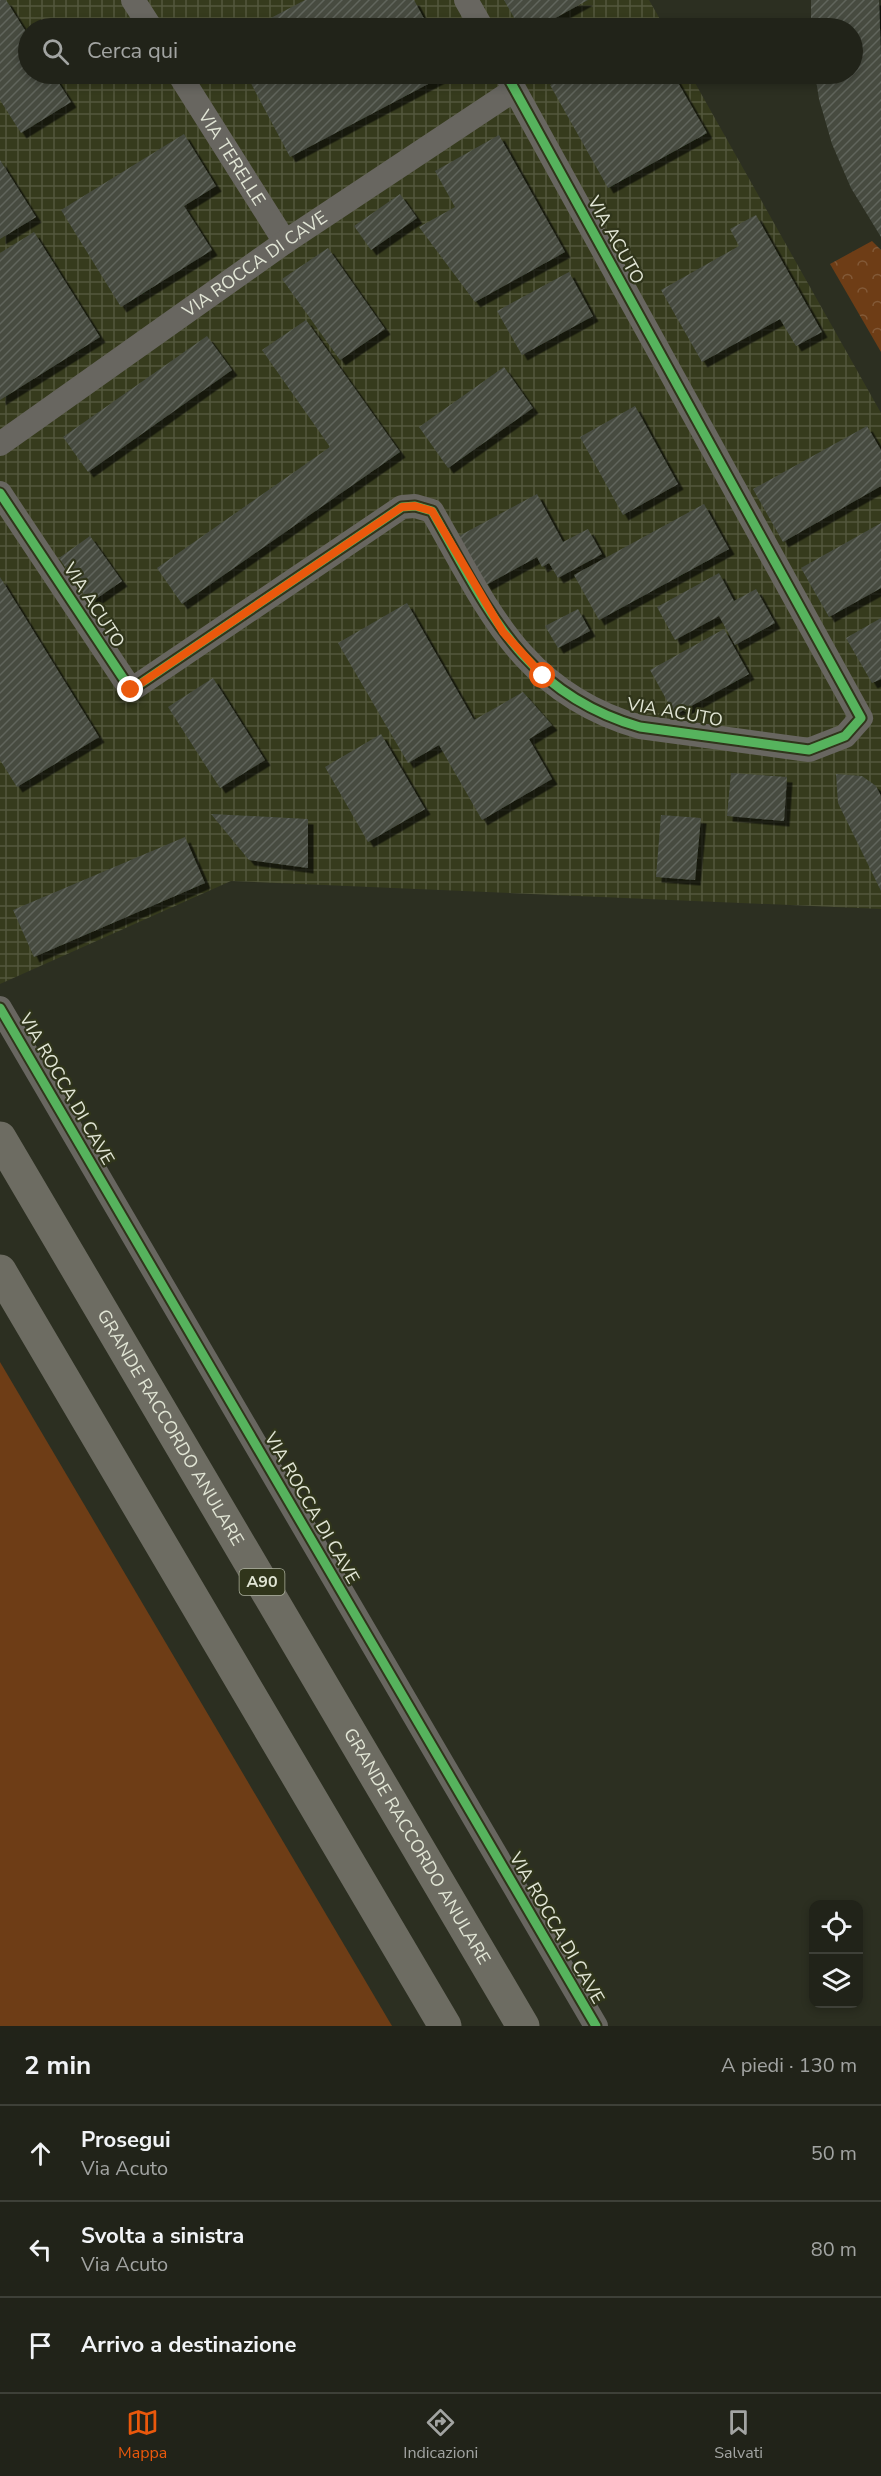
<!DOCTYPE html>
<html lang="it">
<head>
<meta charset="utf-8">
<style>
	body { margin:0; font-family:"Nunito Sans",sans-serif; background:#292b22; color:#f1f3f6 }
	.controls { position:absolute; right:18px; bottom:18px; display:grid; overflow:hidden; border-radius:12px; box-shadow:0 3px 9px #0003 }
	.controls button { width:54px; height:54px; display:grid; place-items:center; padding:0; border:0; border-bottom:2px solid #3e4038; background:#212319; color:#f1f3f6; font:30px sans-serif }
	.stop { position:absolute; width:18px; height:18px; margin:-14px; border:4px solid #ea580c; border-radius:50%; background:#fff }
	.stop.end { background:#ea580c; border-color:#fff; box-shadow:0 2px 6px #0008 }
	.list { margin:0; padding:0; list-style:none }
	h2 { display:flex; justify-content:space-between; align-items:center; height:78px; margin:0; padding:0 24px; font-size:26px }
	h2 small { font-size:20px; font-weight:400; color:#a2a4a2 }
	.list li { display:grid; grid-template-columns:39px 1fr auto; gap:18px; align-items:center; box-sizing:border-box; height:96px; padding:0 24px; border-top:2px solid #3e4038 }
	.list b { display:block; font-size:22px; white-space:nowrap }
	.list p { margin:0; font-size:20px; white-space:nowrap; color:#a2a4a2 }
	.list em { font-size:20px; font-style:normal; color:#a2a4a2 }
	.icon { flex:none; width:33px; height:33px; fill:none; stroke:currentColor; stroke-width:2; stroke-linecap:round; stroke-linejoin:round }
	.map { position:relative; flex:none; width:881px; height:2026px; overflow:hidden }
	.search { position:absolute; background:#212319; box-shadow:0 3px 9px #0003; left:18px; right:18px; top:18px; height:66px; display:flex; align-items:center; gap:15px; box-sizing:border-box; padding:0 21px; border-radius:33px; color:#a2a4a2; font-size:22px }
	.sheet { height:366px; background:#212319 }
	nav { display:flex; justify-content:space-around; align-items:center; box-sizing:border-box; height:84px; border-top:2px solid #3e4038; background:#212319; font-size:16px; color:#a2a4a2 }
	nav a { display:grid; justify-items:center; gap:3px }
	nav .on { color:#ea580c }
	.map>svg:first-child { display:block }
</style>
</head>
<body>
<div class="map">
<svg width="881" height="2026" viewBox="0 0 881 2026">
	<defs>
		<pattern id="industrial-grid" width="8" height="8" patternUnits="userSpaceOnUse" patternTransform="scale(1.5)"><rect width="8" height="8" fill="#363b1d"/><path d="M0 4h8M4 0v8" fill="none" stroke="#53573d"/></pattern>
		<pattern id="park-crowns" width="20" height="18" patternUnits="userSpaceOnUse" patternTransform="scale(1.5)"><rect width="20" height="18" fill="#6e3d16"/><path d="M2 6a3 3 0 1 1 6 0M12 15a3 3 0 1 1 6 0" fill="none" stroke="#825937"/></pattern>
		<pattern id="building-hatch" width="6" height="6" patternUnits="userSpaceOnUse" patternTransform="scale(1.5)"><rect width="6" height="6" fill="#464b41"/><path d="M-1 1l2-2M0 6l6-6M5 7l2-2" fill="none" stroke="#60655c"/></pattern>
		<filter id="shadow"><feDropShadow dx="5.5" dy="5.5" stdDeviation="0" flood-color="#0009"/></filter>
	</defs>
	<rect width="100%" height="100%" fill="#2c2f21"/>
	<path fill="url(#industrial-grid)" d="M0 0H649L665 28H28V74H690L881 413V909L231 881 0 984Z"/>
	<path fill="#6e3d16" d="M0 1362 392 2026H0Z"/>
	<path fill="url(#park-crowns)" d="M872 241 881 250V352L830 264Z"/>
	<path fill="url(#building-hatch)" filter="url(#shadow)" d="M0 0H6L28 35V74H53L71 102 21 133 0 100Z
		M305 0H414L429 28H252Z
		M504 0H588L537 28H520Z
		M811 0H879L881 57V237L851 188 832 144 819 99 815 74H852V28H811Z
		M246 74H447L290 157Z
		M571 74H673L707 133 608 188 550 85Z
		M184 134 216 186 184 206 212 250 121 307 61 210Z
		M499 135 565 252 475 302 419 227 455 207 435 171Z
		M0 160 36 217 0 239Z
		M400 194 417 218 371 250 354 226Z
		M756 215 822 332 796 346 780 319 702 362 661 290 739 246 730 229Z
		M34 232 100 337 0 400V253Z
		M328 248 385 329 340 360 282 279Z
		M569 272 593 316 522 355 497 311Z
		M306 320 400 452 182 604 157 568 330 447 262 350Z
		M207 336 232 370 88 472 63 437Z
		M504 367 533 408 448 468 419 427Z
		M635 406 678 484 623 515 580 437Z
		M867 426 881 450V486L783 542 753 489Z
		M537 494 563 542 588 529 602 554 558 578 549 563 542 567 537 557 486 585 459 536Z
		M704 504 729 549 599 620 574 575Z
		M881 523V588L829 617 801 568Z
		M90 536 122 581 90 603 59 558Z
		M719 573 734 601 756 589 775 623 735 645 719 616 675 640 657 607Z
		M0 577 99 737 17 787 0 760Z
		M407 603 474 720 523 692 552 725 529 739 552 779 482 820 439 745 408 763 338 643Z
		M578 609 590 631 558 648 545 626Z
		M881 618V679L872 683 846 638Z
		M724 629 749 674 675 715 650 670Z
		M213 678 265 760 220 788 168 707Z
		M381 734 425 809 368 842 325 767Z
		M731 773 787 777 784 821 727 816Z
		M836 774 862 776 876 786 881 796V891L838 803Z
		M211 814 308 819V868L249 860Z
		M661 815 701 818 695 880 656 877Z
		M185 837 205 883 34 957 13 910Z"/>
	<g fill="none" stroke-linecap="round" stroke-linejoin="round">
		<g stroke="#686660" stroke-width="24">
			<path d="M133 0 151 28"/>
			<path d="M466 0 482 28"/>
			<path id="s1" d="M179 74 285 242"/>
			<path id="s2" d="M0 444 285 242 514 90"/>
			<path d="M0 493 131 690 402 507 415 506 432 511C488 609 522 693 640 727L809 750 845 736 861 718 506 74"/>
			<path d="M0 1008 596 2026"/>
		</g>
		<g stroke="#6d6c62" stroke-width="33">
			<path id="s3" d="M0 1138 523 2026"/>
			<path d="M0 1271 445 2026"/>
		</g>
		<defs>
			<path id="cycleway" d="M0 493 131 690 402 507 415 506 432 511C488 609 522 693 640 727L809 750 845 736 861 718 506 74
				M0 1008 596 2026"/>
		</defs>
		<use href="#cycleway" stroke="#30351b" stroke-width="13"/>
		<use href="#cycleway" stroke="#56b35d" stroke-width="9"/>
	</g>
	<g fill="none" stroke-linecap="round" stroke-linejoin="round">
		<path stroke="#ea580c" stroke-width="8" d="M131 690 402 507 415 506 432 511 503 632 543 676"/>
	</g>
	<g text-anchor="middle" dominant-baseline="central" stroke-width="4.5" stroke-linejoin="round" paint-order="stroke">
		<rect fill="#30351b" stroke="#acb09d" stroke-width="1.5" x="239.5" y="1569" width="45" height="26" rx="4.5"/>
		<g font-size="16" font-weight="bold" fill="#e1e5d5">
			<text x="262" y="1582">A90</text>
		</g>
		<g font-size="18" fill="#e1e5d5" stroke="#30351b">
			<text stroke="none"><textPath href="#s1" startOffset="99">VIA TERELLE</textPath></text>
			<text transform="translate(616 240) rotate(61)">VIA ACUTO</text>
			<text stroke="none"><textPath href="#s2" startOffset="312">VIA ROCCA DI CAVE</textPath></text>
			<text transform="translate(94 605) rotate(57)">VIA ACUTO</text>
			<text transform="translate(675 712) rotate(10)">VIA ACUTO</text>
			<text transform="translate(67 1089) rotate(60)">VIA ROCCA DI CAVE</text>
			<text stroke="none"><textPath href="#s3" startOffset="336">GRANDE RACCORDO ANULARE</textPath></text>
			<text transform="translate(312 1508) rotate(60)">VIA ROCCA DI CAVE</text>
			<text stroke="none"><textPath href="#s3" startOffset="822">GRANDE RACCORDO ANULARE</textPath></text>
			<text transform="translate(557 1928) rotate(60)">VIA ROCCA DI CAVE</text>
		</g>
	</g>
</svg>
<div class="controls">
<button><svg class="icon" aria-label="locate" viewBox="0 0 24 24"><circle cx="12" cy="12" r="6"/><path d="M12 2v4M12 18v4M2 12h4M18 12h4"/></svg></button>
<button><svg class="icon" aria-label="layers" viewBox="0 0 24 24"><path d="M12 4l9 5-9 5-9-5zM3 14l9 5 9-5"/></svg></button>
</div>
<div class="stop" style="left:543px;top:676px"></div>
<div class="stop end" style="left:131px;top:690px"></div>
<div class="search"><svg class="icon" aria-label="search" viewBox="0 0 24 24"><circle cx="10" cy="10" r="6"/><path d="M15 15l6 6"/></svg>Cerca qui</div>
</div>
<section class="sheet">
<h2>2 min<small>A piedi · 130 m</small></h2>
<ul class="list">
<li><svg class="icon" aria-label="ahead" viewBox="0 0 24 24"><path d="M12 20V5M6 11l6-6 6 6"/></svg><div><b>Prosegui</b><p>Via Acuto</p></div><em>50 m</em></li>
<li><svg class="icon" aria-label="left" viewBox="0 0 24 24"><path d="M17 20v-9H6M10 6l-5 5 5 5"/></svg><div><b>Svolta a sinistra</b><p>Via Acuto</p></div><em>80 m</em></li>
<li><svg class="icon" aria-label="arrive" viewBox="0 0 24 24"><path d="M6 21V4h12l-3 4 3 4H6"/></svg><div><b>Arrivo a destinazione</b></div></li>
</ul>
</section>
<nav>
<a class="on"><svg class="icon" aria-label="map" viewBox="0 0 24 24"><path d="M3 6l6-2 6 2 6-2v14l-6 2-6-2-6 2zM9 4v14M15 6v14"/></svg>Mappa</a>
<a><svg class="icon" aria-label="directions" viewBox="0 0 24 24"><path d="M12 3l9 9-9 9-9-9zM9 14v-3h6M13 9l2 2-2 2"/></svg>Indicazioni</a>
<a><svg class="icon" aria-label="saved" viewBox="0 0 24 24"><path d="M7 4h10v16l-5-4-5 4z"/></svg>Salvati</a>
</nav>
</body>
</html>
